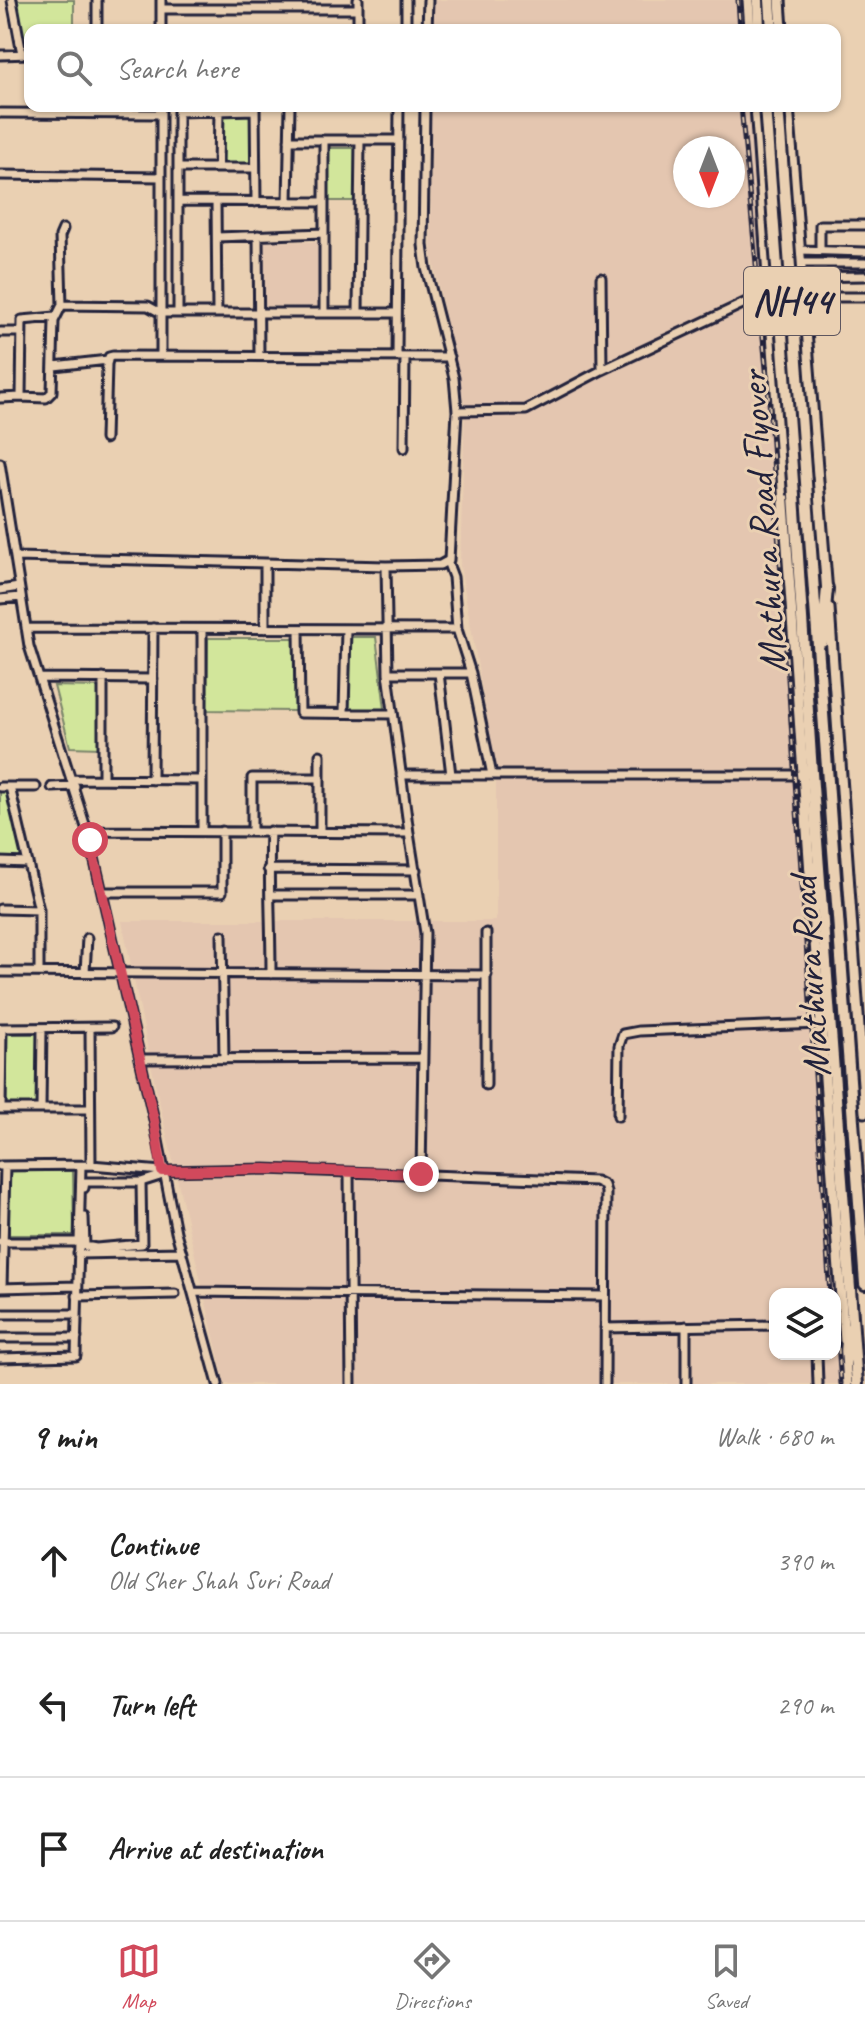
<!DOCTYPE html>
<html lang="en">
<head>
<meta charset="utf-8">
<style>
	body { margin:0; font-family:Caveat,sans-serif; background:#f6f6f6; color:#222 }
	.controls { position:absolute; right:24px; bottom:24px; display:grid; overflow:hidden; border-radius:16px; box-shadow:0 2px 6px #0004 }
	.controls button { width:72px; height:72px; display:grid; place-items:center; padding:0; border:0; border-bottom:2px solid #e0e0e0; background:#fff; color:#222; font:40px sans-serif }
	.compass { position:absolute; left:673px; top:136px; width:72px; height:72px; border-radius:50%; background:#fff; box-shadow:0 2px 6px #0004; rotate:180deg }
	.stop { position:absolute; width:24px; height:24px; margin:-18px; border:6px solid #d1495b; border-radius:50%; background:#fff }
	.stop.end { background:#d1495b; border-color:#fff; box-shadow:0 2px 8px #0008 }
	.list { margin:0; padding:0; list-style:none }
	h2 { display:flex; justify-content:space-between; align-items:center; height:104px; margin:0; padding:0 32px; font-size:34px }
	h2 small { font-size:26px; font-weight:400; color:#767676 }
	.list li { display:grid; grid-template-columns:52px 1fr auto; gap:24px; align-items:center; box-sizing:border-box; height:144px; padding:0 32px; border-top:2px solid #e0e0e0 }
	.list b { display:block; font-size:30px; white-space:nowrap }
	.list p { margin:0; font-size:26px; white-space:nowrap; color:#767676 }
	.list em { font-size:26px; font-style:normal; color:#767676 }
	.icon { flex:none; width:44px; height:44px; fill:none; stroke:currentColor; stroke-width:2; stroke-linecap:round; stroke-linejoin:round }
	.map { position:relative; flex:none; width:865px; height:1384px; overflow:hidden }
	.search { position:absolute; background:#fff; box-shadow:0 2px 6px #0004; left:24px; right:24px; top:24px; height:88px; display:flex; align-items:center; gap:20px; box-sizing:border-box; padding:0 28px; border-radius:16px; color:#767676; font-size:30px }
	.sheet { height:536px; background:#fff }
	nav { display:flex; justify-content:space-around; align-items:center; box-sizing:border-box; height:112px; border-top:2px solid #e0e0e0; background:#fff; font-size:22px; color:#767676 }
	nav a { display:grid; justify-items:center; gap:4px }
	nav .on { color:#d1495b }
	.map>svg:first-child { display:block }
</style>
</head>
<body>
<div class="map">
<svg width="865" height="1384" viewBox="0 0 865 1384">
	<rect width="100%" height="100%" fill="#ead0b2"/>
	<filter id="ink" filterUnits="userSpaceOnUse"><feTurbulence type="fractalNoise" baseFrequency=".0125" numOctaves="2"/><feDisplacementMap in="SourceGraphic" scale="16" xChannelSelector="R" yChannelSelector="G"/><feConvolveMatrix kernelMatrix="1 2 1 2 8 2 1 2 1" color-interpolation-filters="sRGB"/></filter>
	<g filter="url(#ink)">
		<path fill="#e4c6b0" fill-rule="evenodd" d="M432 0H741L743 30H432Z
			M431 106H749L849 1384H225L156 1088 122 921H496V769L460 565 465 408 431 251ZM685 148H733V196H685ZM775 1294H835V1354H775Z
			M263 241 320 242V307L262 306Z"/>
		<path fill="#d2e69b" stroke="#7a846b" stroke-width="2" d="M17 0H74V30H30V45H24Z
			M221 115H251L252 163H221Z
			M329 148H355V201H329Z
			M351 637H376L385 709H349Z
			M208 638H295V711L207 710Z
			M54 686 99 687 100 748 70 747Z
			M0 792H6L24 858H0Z
			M7 1034H38L37 1105H6Z
			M9 1171H73L74 1235H9Z"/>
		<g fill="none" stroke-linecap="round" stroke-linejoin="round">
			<defs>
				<path id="minor" d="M12 0 22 54
					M161 9H358
					M97 30V0
					M161 30V0
					M358 30V0
					M406 30V0
					M427 30 428 0
					M0 55 30 54
					M161 106V356
					M255 106 256 202
					M178 112 255 110
					M0 113 161 114
					M289 140H399
					M324 140V313
					M178 168H255
					M218 168 219 111
					M0 175 161 177
					M178 201 324 202
					M216 201 217 313
					M288 202 290 106
					M258 235 259 355
					M217 237 324 233
					M800 250 865 252
					M820 251V225H865
					M801 263H865
					M803 277 865 276
					M601 278 602 370
					M803 297H865
					M62 305 148 306 161 313H397
					M178 313V106
					M358 313 360 140
					M55 317 22 320 21 397 46 398 52 392 54 321 62 305 60 236 63 229
					M0 332H21
					M397 357 399 106
					M54 366 108 360
					M0 398 21 397
					M457 411 526 410 602 370 770 291
					M105 439 107 364 109 357 113 356 449 357
					M404 448 405 357
					M0 463 29 646 90 840 154 1120 176 1232 218 1384
					M15 557 386 566 440 565 449 560 457 411 454 378 426 268 423 245 425 106
					M447 561 453 577 457 629 471 673 492 775
					M0 590 19 587
					M0 599 21 597
					M26 628 457 629
					M265 629V565
					M299 629 300 713 393 714
					M388 673H471
					M439 673 451 775
					M39 678 153 679
					M103 678V779
					M344 713 346 629
					M320 755V832
					M401 775H805
					M72 779 202 780
					M152 780 153 628
					M0 787H36
					M10 787 39 910V972
					M52 787 75 786
					M88 831 409 833 388 673 386 566
					M202 831V629
					M252 831V778H320
					M270 831C268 879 271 925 271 974
					M409 833 425 933 421 1174
					M0 862 28 863
					M268 869 416 870
					M102 892H222V831
					M271 895H419
					M0 909 39 910
					M486 933V1085
					M222 935 224 1059
					M0 972 487 975
					M85 972 87 938
					M0 1028 112 1027
					M90 1028 91 1165
					M140 1059 422 1058
					M0 1109H90
					M1 1109 2 1028
					M41 1109 42 1028
					M618 1116 619 1046 623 1034 639 1031 820 1024
					M0 1166 91 1165 162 1171 265 1169 596 1181 604 1185 606 1192 605 1384
					M349 1173 351 1384
					M84 1188 85 1182H141L163 1175
					M84 1217 85 1246 96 1248 142 1244 141 1182
					M0 1242H79
					M78 1254 182 1252
					M0 1288 77 1286
					M2 1288 5 1166
					M193 1292 604 1296
					M77 1296 175 1294
					M0 1314H77
					M605 1328 775 1325
					M0 1338H77
					M817 1354 818 1384
					M0 1358 76 1356 81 1166
					M686 1384V1326"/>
				<path id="major" d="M748 0 750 30
					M780 0 782 30
					M756 106 810 873
					M788 106 827 593
					M829 608 865 1112
					M811 887 844 1339
					M845 1358 847 1384"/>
				<path id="highway" d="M758 0 759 30
					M770 0 772 30
					M794 495 812 773 857 1384
					M807 496 865 1284
					M822 642 827 588
					M810 866 815 894
					M845 1363 848 1329"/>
			</defs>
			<use href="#minor" stroke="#22223b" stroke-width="13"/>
			<use href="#major" stroke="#22223b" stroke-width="15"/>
			<use href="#highway" stroke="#22223b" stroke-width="16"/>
			<use href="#minor" stroke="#ead0b2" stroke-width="7"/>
			<use href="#major" stroke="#ead0b2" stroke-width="9"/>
			<use href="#highway" stroke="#ead0b2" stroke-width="10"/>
			<defs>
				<path id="rail" d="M738 0 740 30
					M741 106 769 400 830 1294
					M835 1300 841 1384"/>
			</defs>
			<use href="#rail" stroke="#22223b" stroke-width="5"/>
			<use href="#rail" stroke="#ead0b2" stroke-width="2" stroke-dasharray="6" stroke-linecap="butt"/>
			<defs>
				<path id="highway-bridge" d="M765 106 794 495
					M778 106 807 496"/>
			</defs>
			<use href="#highway-bridge" stroke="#22223b" stroke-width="16" stroke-linecap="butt"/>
			<use href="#highway-bridge" stroke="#ead0b2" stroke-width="10"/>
		</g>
	</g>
	<g fill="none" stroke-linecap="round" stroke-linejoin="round" filter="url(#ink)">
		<path stroke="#d1495b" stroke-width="10" d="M90 840 154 1120 162 1171 265 1169 421 1174"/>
	</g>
	<g text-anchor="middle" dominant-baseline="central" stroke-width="6" stroke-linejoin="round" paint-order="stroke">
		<rect fill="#ead0b2" stroke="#5e565f" stroke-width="2" x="744" y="267" width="96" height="68" rx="6"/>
		<g font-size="38" font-weight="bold" fill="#22223b">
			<text x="792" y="301">NH44</text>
		</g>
		<g font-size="40" fill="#22223b" stroke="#ead0b2">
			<text transform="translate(763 522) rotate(-94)">Mathura Road Flyover</text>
			<text transform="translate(810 977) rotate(-94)">Mathura Road</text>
		</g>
	</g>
</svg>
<div class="controls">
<button><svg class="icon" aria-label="layers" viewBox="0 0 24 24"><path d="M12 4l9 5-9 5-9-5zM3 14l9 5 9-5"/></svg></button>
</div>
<svg class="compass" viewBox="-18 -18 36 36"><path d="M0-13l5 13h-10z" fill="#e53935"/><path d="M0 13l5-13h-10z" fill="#767676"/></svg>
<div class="stop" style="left:90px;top:840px"></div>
<div class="stop end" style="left:421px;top:1174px"></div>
<div class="search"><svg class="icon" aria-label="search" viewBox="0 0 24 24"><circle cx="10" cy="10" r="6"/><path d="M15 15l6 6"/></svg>Search here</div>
</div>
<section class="sheet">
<h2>9 min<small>Walk · 680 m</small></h2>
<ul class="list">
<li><svg class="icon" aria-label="ahead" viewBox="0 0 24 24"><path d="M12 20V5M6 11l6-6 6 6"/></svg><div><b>Continue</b><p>Old Sher Shah Suri Road</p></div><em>390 m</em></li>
<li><svg class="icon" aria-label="left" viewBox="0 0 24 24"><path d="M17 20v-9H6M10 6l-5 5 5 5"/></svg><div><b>Turn left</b></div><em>290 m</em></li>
<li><svg class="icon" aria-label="arrive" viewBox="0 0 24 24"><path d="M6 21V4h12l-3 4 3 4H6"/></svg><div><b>Arrive at destination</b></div></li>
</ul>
</section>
<nav>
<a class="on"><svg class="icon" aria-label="map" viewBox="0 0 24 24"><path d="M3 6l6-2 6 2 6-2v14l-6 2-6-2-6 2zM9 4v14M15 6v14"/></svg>Map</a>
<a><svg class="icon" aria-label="directions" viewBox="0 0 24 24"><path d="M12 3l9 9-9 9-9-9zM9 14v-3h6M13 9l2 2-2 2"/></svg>Directions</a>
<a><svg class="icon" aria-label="saved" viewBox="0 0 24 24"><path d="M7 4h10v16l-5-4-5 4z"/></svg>Saved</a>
</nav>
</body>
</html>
